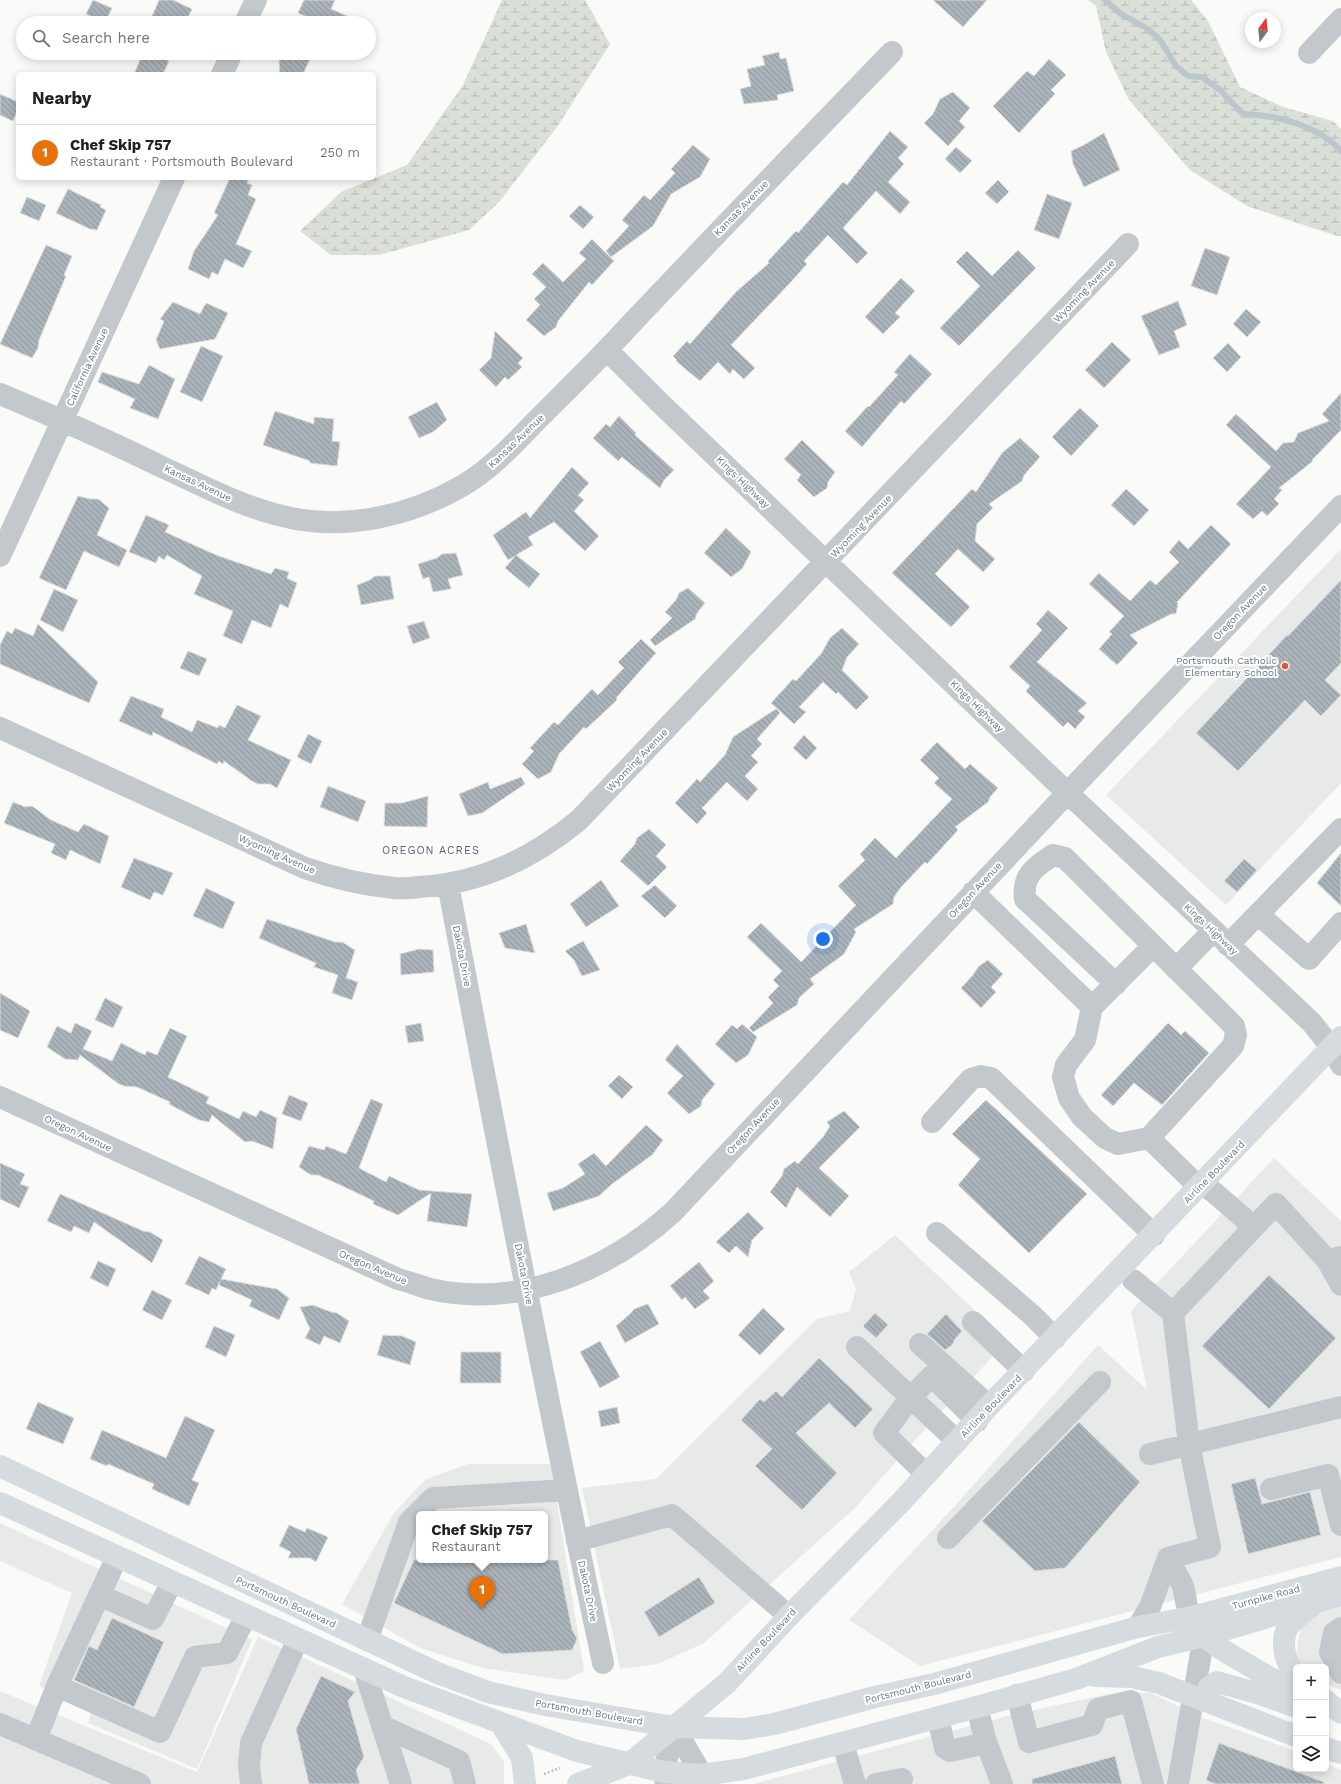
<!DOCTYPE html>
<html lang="en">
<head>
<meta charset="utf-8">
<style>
	body { margin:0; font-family:"Work Sans",sans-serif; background:#f6f6f6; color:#202124 }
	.controls { position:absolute; right:12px; bottom:12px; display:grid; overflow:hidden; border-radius:6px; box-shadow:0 2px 10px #0003 }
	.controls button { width:36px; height:36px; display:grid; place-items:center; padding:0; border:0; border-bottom:1px solid #e0e0e0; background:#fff; color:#202124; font:20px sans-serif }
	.compass { position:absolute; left:1245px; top:12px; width:36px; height:36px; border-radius:50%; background:#fff; box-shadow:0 2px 10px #0003; rotate:15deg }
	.you { position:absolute; left:823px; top:939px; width:14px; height:14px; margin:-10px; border:3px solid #fff; border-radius:50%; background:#1a73e8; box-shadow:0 0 0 6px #1a73e833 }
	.badge { display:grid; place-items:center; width:26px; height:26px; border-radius:50%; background:#e4572e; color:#fff; font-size:13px; font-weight:700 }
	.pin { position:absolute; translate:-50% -33px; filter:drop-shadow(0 1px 2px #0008) }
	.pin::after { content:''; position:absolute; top:21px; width:14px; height:12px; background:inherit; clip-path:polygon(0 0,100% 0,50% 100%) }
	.popup { position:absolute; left:416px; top:1511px; width:132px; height:52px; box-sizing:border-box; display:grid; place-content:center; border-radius:6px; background:#fff; filter:drop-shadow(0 1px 3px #0005); font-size:13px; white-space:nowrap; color:#757577 }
	.popup b { font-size:15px; color:#202124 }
	.popup::after { content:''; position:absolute; left:50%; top:100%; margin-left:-8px; border:8px solid transparent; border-top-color:#fff }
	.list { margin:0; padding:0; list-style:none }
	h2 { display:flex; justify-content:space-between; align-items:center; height:52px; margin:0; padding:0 16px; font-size:17px }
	h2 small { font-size:13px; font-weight:400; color:#757577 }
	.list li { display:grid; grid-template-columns:26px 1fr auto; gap:12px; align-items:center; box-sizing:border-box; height:56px; padding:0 16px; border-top:1px solid #e0e0e0 }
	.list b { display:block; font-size:15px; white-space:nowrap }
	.list p { margin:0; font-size:13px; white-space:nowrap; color:#757577 }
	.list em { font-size:13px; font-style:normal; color:#757577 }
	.icon { flex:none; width:22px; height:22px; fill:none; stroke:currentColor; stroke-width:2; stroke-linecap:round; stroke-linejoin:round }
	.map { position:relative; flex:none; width:1341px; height:1784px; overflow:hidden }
	.search { position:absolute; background:#fff; box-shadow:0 2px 10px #0003; left:16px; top:16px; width:360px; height:44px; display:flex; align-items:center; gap:10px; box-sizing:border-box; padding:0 14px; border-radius:22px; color:#757577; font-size:15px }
	.panel { position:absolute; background:#fff; box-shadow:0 2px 10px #0003; left:16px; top:72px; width:360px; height:108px; border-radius:6px }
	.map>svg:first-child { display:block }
</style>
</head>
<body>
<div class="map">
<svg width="1341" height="1784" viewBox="0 0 1341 1784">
	<defs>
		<pattern id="wetland-marsh" width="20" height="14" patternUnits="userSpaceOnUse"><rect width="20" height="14" fill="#dadfd7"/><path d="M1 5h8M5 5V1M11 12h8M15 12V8" fill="none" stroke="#b4b9b4"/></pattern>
		<pattern id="building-back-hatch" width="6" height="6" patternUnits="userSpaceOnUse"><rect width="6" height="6" fill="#aab3b9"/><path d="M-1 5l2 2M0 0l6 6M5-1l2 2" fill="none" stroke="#8e969c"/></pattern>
	</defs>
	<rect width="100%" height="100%" fill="#fafaf8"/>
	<path fill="#e8e9e9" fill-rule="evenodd" d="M1341 549V783L1226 905 1106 795Z
		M1274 1158 1341 1221V1557L920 1666 849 1620 952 1509 1098 1345 1147 1390 1131 1311Z
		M895 1235 1007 1341 915 1440 855 1508 704 1643 658 1664 620 1669 582 1488 656 1479 817 1319 850 1311 856 1289 849 1272Z
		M468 1464H551L584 1671 565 1680 483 1668 420 1648 342 1604 394 1513 426 1479ZM419 1514H545V1560H419Z
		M0 1523 252 1640 197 1769 88 1723 92 1709 39 1686 72 1593 0 1561Z
		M1341 1607V1690L1326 1684V1667H1302L1296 1658 1299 1636 1304 1623 1323 1612Z
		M258 1637 491 1744 504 1762V1784H0V1691L197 1772Z
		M1125 1692 1151 1693 1201 1717 1296 1751V1769H1326V1764L1341 1770V1784H753L1007 1716 1104 1695Z"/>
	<path fill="url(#wetland-marsh)" d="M502 0H585L610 44 557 127 500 201 469 230 379 255H331L300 231 341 192 407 165 463 85Z
		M1088 0H1191L1208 21 1240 87 1283 107 1333 121 1341 129V236H1337L1247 206 1190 170 1129 100 1106 52 1096 6Z"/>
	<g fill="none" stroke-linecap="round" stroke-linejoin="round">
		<path stroke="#bbc7cb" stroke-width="6" d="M1105 0 1121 14 1148 29 1160 40 1176 66 1188 76 1202 77 1220 90 1243 114C1276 115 1318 125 1341 151"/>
	</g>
	<path fill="url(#building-back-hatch)" stroke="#dcdcda" d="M93 0 112 8 105 23 86 14Z
		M159 0H173L192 9 185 23H149Z
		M304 0H335L331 9 363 23H321L298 13Z
		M933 0H987L963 27Z
		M779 52 780 59 786 58 794 91 777 95 778 100 744 104 740 89 751 86 747 69 765 65 762 56Z
		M143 53H151L169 61 163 74H134Z
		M285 53H297L310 59 303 74H280L279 61Z
		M1049 59 1066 75 1051 90 1055 94 1019 133 993 106 1027 71 1034 76Z
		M953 92 970 108 959 121 965 127 948 146 924 123 933 114 940 99Z
		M0 94 18 102V109L13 121 0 115Z
		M890 131 908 147 898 158 904 164 888 182 910 202 900 214 876 191 843 228 868 253 857 264 828 235 804 261 807 264 789 284 731 345 755 368 744 379 733 369 730 374 718 362 700 381 676 361 677 360 673 356 687 341 690 344 736 292 769 263 768 261 796 231 798 233 843 182 847 185Z
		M1104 133 1120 170 1084 187 1073 164 1071 151 1084 145Z
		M693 145 710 159 700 177 671 194 653 226 611 257 606 251 629 226 622 220 644 195 650 200 675 173 671 169Z
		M956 147 972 161 960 173 945 159Z
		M230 178H249L247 183 252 185 248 195 256 199 236 244 252 251 243 268 225 259 218 275 212 272 209 279 188 269 194 251 218 215 214 213Z
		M998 180 1009 192 997 204 985 193Z
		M68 189 101 205 100 207 106 210 97 230 90 229 56 213Z
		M1047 194 1072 203 1059 239 1034 230Z
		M27 197 46 205 39 221 20 213Z
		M580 205 594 217 583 229 569 216Z
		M592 239 614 261 592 285 589 282 558 321 556 327 544 336 526 320 540 305 534 299 546 287 532 274 543 263 563 282 586 259 579 253Z
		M46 245 72 256 64 275 66 276 39 340 38 348 32 358 0 344Z
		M1205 248 1230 257 1217 295 1191 286Z
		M1018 250 1036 268 959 346 940 328 980 286 956 262 967 251 992 276Z
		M901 278 915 291 895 313 900 317 883 334 865 317Z
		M1178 301 1187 325 1174 331 1180 347 1159 355 1141 316Z
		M173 302 200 314 206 303 228 313 215 339 160 349 156 340 164 321 160 319Z
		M1246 309 1261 322 1247 337 1233 324Z
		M495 331 523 358 518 363 522 367 508 380 505 377 496 387 479 370 491 358Z
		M1112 342 1131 360 1104 388 1085 370Z
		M1228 343 1241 357 1227 372 1213 358Z
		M201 346 223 356 202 402 180 392Z
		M910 354 932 374 904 404 901 401 862 447 845 431 868 406 869 407 898 375 894 372Z
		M149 365 175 379 158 419 130 408 135 399 98 382 102 372 139 384Z
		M1341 393V432L1340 431 1312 460 1313 461 1279 488 1282 490 1274 499 1279 504 1267 516 1262 511 1253 519 1236 504 1271 467 1226 425 1236 414 1276 451 1283 443 1294 442 1298 433 1329 421 1322 414Z
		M437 402 447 420 433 432 419 438 408 417Z
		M1080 408 1099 426 1071 456 1052 437Z
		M275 411 314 424V417L334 419 332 441 340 442 337 466 310 463V461L263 445Z
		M619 416 636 433 635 435 674 470 664 480 660 488 622 457 618 461 593 438 606 424 610 427Z
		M1020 438 1040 457 1024 475 1022 481 989 504 993 508 977 524 975 541 995 559 983 572 958 549 935 574 970 607 951 627 892 573 972 489 976 492 1002 453Z
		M802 440 835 472 828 482 827 488 814 497 797 480 801 475 784 459Z
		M572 467 589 483 578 495 584 500 574 511 599 536 585 551 554 522 528 537 533 545 516 555 540 574 529 588 505 568 515 556 508 560 493 535 526 512 530 518Z
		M1126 489 1149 510 1134 526 1111 505Z
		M78 496 90 499H98L109 508 97 535 127 550 119 567 84 551 66 590 39 578Z
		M146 515 169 525 165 532 216 555 271 574 275 568 289 572 287 578 297 583 288 608 280 604 271 628 252 620 242 644 223 636 233 611 194 594 202 576 167 555 164 560 159 556 156 563 129 552Z
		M1211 525 1231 544 1177 602 1178 603 1176 614H1171L1130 635 1138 643 1117 665 1099 649 1112 634 1109 632 1124 616 1089 584 1099 573 1130 601 1150 580 1156 585 1179 562 1169 552 1179 540 1188 549Z
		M726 528 751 552 742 569 731 577 704 553Z
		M456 553 463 575 448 579 451 589 433 592 429 577 423 579 418 564 437 558 442 554Z
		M375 576H390L394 599 361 605 357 585 370 580Z
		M1341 580V663L1325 680 1341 695 1321 716 1305 700 1238 771 1196 733 1287 635 1288 636Z
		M688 588 705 603 697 613 695 619 655 646 650 640 672 618 665 612 676 600 679 593Z
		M54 589 78 600 63 632 40 620Z
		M1048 610 1068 628 1037 662 1087 703 1078 711 1085 717 1075 729 1068 722 1063 727 1026 691 1030 686 1009 667 1042 630 1036 624Z
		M424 621 430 638 413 644 407 626Z
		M38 624 98 682 89 703 0 664V645L7 631 12 634 15 628 33 636Z
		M842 628 859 644 847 657 842 670 869 697 856 710 838 692 836 694 823 682 799 707 806 712 794 724 771 703 793 679 796 681 821 654 830 638Z
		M641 639 656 653 616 698 617 700 586 729 584 727 559 754 551 772 538 779 522 764 534 751 530 748 554 722 558 725 592 689 598 695 624 668 618 662Z
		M188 651 207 659 199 676 180 668Z
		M131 696 164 709 161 717 192 732 197 720 218 728 219 725 225 728 237 705 261 716 248 740 291 760 277 788 270 784H258L252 781 224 761 223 764 219 761 217 764 153 732 152 736 119 721Z
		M776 709 780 713 757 739 762 744 751 756 758 762 745 776 758 789 747 801 727 782 702 808 707 813 697 824 675 803 697 779 700 782 725 755 733 737Z
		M308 734 322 741 311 764 297 757Z
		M804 735 817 748 806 760 793 748Z
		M937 742 965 769 970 764 998 788 990 797 988 802 955 827 958 830 927 864 925 862 901 887 894 897 893 904 854 929 856 932 844 954 810 979 814 984 799 998 797 1005 753 1032 749 1028 773 1003 768 997 779 986 773 980 782 971 747 937 761 923 801 962 856 905 838 886 865 860 860 854 875 838 896 858 952 799 934 783 939 778 920 760Z
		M521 777 525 784 482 813 468 816 459 794 488 782 490 789Z
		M328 786 366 801 358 822 320 807Z
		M428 796 427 827 384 826 385 803H402Z
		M13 802 25 807 32 806 51 820 78 832 84 824 109 836 100 864 70 850 66 860 51 853 55 844 4 823Z
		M649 829 666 845 656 856 667 867 648 886 620 861 635 844 637 838Z
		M1341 853V906L1317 883Z
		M134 858 173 873 163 895 154 892 150 900 121 887Z
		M1244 859 1257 870 1237 892 1224 881Z
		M601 880 619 906 586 927 570 904Z
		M655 885 677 906 665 918 641 896Z
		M206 888 235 902 223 929 193 916Z
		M267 919 335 942H342L355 950 346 978 358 982 352 1000 332 993 338 975 314 967 316 963 259 938Z
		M526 924 535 953 505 948 499 933Z
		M583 941 600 970 582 976 574 960 565 951Z
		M419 949 433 950 434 972 401 975 400 954Z
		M988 960 1003 974 991 987 996 992 981 1008 961 988 973 975 979 966Z
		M0 993 30 1011 18 1038 0 1030Z
		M105 998 123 1007 113 1028 95 1020Z
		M75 1023 92 1031 83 1049 112 1061 121 1043 145 1055 147 1051 157 1055 170 1028 187 1036 168 1077 209 1097 206 1103 239 1119 243 1111 256 1117 260 1110 277 1118 273 1149 252 1141 245 1142 212 1115 209 1122 199 1120 169 1104 170 1102 137 1087 124 1086 119 1084 80 1055 78 1060 65 1059 47 1047 57 1026 71 1033Z
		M421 1023 424 1041 408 1043 405 1026Z
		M1168 1023 1181 1035 1185 1031 1209 1053 1162 1105 1134 1083 1113 1106 1101 1095Z
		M742 1024 757 1037 748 1055 736 1063 715 1044 732 1025 737 1029Z
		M677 1044 715 1084 702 1100 701 1106 689 1114 667 1093 683 1076 665 1060Z
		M619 1075 633 1087 622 1099 608 1086Z
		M289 1095 308 1103 301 1121 282 1114Z
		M371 1099 383 1104 359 1168 386 1182 389 1176 419 1190 472 1194 467 1227 427 1221 431 1193 398 1215 373 1204 374 1201 338 1184 318 1175H311L299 1167 309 1146 324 1150 326 1146 346 1154Z
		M986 1100 1087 1194 1029 1253 958 1185 980 1159 952 1134Z
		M844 1111 860 1127 819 1168 849 1196 830 1217 797 1187 786 1208 770 1192 782 1176 784 1169 795 1161 798 1164 823 1137 830 1126 827 1122Z
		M646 1125 663 1140 652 1155 612 1184 599 1196 553 1211 547 1193 563 1188 585 1174 578 1164 594 1153 606 1166Z
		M0 1163 25 1174 20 1184 29 1187 19 1208 0 1199Z
		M60 1194 143 1231 150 1232 163 1240 152 1263 94 1222 89 1233 74 1226 71 1232 47 1221Z
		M748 1212 764 1228 752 1240 748 1257 736 1246 729 1253 716 1242Z
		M199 1256 226 1269 221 1279 277 1289 289 1298 279 1320 249 1306 252 1300 219 1285 220 1281 216 1290 212 1288 209 1295 185 1284Z
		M98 1261 116 1269 108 1287 90 1278Z
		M699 1262 714 1281 703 1291 710 1298 695 1309 685 1297 682 1300 670 1286Z
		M1269 1275 1336 1338 1269 1409 1202 1346Z
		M152 1290 172 1300 162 1320 142 1310Z
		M648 1304 659 1324 625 1343 616 1326 631 1313 634 1309Z
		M313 1305 331 1312 337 1313 349 1321 340 1343 324 1336 320 1345 305 1338 310 1329 300 1307Z
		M763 1308 785 1329 760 1355 738 1335Z
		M875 1313 888 1325 876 1338 863 1326Z
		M946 1314 962 1331 955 1339 952 1345 945 1350 927 1334Z
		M214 1326 235 1335 226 1357 205 1347Z
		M383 1335 402 1336 416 1342 410 1365 377 1355Z
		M600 1341 620 1377 600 1388 580 1352Z
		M461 1352H501V1383H460Z
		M819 1358 873 1409 855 1428 829 1403 796 1433 837 1473 802 1510 755 1466 772 1449 741 1420 760 1399 764 1402 776 1391 782 1397Z
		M38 1402 74 1418 63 1444 26 1429Z
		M617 1407 620 1423 601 1427 598 1411Z
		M185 1416 215 1430 192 1480 199 1483 189 1506 152 1489 154 1484 108 1464 107 1466 90 1459 102 1430 166 1458Z
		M1079 1422 1140 1482 1065 1568 1035 1571 982 1521Z
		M1255 1478 1262 1504 1310 1492 1321 1535 1248 1554 1231 1484Z
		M289 1525 305 1532 307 1528 328 1537 316 1562 310 1558H288L291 1552 279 1546Z
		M414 1560H558L572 1629 577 1639 572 1650 503 1654 394 1603Z
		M699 1577 715 1603 659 1637 644 1612Z
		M112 1618 164 1642 134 1707 74 1680 89 1646 97 1650Z
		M321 1676 355 1692 348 1701 364 1757 356 1770 360 1784H309L296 1729Z
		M1219 1743 1324 1782V1784H1215L1206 1780Z
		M1115 1756 1122 1784H1032V1779Z"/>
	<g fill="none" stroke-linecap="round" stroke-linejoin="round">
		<path stroke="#bbbfc2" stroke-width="2.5" stroke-dasharray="2 2" stroke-linecap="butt" d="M544 1774 560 1768"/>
		<path stroke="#c3c8cc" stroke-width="22" d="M245 23 256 0
			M1309 53 1341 19
			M222 74 232 53
			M607 350 659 402 1055 781 1312 1023 1331 1047 1341 1065
			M0 394C55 417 109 441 162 467 204 486 245 509 291 518 348 530 412 515 462 486 491 469 514 444 537 420 568 389 600 358 630 325 717 233 804 143 892 52
			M0 556 174 178
			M0 728 305 868C334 878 364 885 394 888 402 889 411 888 419 887 480 884 532 859 579 820L1128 244
			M448 884C497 1144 548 1404 603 1663
			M973 892 1092 1007
			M1258 914 1309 959 1341 923
			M1228 945 1341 829
			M1176 969 1213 931
			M1116 984 1025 899C1022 875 1035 867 1053 855L1065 858 1234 1026 1236 1035 1233 1046 1149 1138 1118 1144 1105 1138 1082 1117 1069 1098 1063 1077 1066 1065 1085 1040 1092 1007 1153 946
			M0 1097 398 1279C409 1282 420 1286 430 1289 519 1309 608 1271 673 1212L1057 804 1341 506
			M932 1122 971 1079 981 1076 991 1078 1154 1235
			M1149 1138 1199 1187
			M1254 1227 1276 1204 1327 1260 1341 1257
			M937 1233 1033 1316 1055 1338
			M1327 1260 1341 1285
			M1133 1280 1173 1313 1254 1227 1203 1183
			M973 1322 1024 1371
			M920 1344 989 1406
			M857 1347 957 1441
			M1150 1454 1341 1407
			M926 1474 884 1433 911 1397 932 1376 977 1421
			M1271 1489 1328 1475 1341 1525
			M948 1538 1100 1382
			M577 1541 672 1515 789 1616
			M1168 1558 1210 1547 1189 1444 1173 1313
			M1168 1558 1183 1586 1188 1611 1192 1617
			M99 1595 153 1619 172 1582
			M1138 1627 1150 1607 1168 1558
			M1341 1628 1334 1633 1330 1652 1341 1673
			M367 1640 409 1522 433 1498 567 1490
			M364 1669 401 1784
			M57 1686 160 1732 195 1657 227 1653 246 1616
			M1017 1695 1029 1742 1092 1725 1098 1709 1131 1701 1153 1784
			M938 1718 945 1748 950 1751 982 1744 985 1739 977 1707
			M0 1724 140 1784
			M382 1726 459 1761 465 1784
			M674 1727 702 1775 705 1784
			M36 1739 57 1686 117 1557
			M985 1739 1002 1784
			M843 1744 855 1784
			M251 1784 249 1766 251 1743 298 1639
			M666 1784 664 1772 674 1727
			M876 1784 902 1779
			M1178 1784 1204 1636"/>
		<path stroke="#d6dbdf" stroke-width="22" d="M0 1466 435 1672 488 1692 545 1705 674 1727 744 1729 774 1724 875 1697 934 1684 1138 1627 1192 1617 1341 1577
			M0 1503 404 1687 577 1751 664 1772 702 1775 744 1769 977 1707 1076 1679 1158 1647 1204 1636 1341 1595
			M1198 1626 1204 1636 1221 1649 1296 1693
			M1095 1676 1132 1677 1159 1683 1296 1736
			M1296 1676C1286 1665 1280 1644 1287 1629 1293 1619 1304 1613 1312 1606
			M1204 1700 1209 1687 1217 1682 1260 1694 1296 1707
			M1326 1701 1341 1713
			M501 1724 522 1758 525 1784
			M1326 1748 1341 1753
			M578 1784 629 1764 727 1683 789 1616 902 1501 989 1406 1341 1037"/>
	</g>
	<circle fill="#e4572e" stroke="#fff" stroke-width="1.5" cx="1285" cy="666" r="4"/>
	<g text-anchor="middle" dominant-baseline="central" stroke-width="4" stroke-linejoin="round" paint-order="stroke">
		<g font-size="10" fill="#657683" stroke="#fff">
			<text transform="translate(741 208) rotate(-46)">Kansas Avenue</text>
			<text transform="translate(1084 291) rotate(-46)">Wyoming Avenue</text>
			<text transform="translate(87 367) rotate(-65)">California Avenue</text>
			<text transform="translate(516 441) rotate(-44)">Kansas Avenue</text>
			<text transform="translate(743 482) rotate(44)">Kings Highway</text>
			<text transform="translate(198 483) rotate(25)">Kansas Avenue</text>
			<text transform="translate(861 526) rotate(-46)">Wyoming Avenue</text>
			<text transform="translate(1240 612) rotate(-46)">Oregon Avenue</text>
			<text transform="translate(977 706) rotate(44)">Kings Highway</text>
			<text transform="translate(637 760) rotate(-46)">Wyoming Avenue</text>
			<text transform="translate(277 854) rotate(24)">Wyoming Avenue</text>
			<text transform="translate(975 890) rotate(-47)">Oregon Avenue</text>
			<text transform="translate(1211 929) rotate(43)">Kings Highway</text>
			<text transform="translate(462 956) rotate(79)">Dakota Drive</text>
			<text transform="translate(753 1126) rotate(-47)">Oregon Avenue</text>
			<text transform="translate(78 1133) rotate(25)">Oregon Avenue</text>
			<text transform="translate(1214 1172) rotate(-46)">Airline Boulevard</text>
			<text transform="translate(373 1267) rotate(23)">Oregon Avenue</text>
			<text transform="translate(524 1274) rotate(79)">Dakota Drive</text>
			<text transform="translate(991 1406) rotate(-46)">Airline Boulevard</text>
			<text transform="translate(588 1591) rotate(78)">Dakota Drive</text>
			<text transform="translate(1266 1597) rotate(-15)">Turnpike Road</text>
			<text transform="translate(286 1602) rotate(25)">Portsmouth Boulevard</text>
			<text transform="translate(766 1640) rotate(-47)">Airline Boulevard</text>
			<text transform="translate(918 1687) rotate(-14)">Portsmouth Boulevard</text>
			<text transform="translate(589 1712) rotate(10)">Portsmouth Boulevard</text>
		</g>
		<g font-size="10" fill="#657683" stroke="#fff" text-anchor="end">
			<text x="1277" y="660">Portsmouth Catholic<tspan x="1277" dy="12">Elementary School</tspan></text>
		</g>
		<g font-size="11" letter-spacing="1" fill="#57646e" stroke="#fff">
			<text x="431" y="850">OREGON ACRES</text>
		</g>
	</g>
</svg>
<div class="controls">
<button>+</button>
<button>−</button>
<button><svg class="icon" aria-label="layers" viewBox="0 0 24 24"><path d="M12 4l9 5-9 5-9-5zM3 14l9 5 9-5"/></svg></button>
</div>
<svg class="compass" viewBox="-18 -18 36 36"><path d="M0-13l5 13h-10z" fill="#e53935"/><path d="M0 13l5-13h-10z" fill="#757577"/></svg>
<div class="you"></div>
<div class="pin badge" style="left:482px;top:1609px;background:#e8710a">1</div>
<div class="popup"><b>Chef Skip 757</b>Restaurant</div>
<div class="search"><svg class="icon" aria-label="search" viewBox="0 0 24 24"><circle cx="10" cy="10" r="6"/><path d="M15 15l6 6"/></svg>Search here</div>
<section class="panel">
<h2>Nearby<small></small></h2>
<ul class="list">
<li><span class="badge" style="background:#e8710a">1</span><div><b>Chef Skip 757</b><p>Restaurant · Portsmouth Boulevard</p></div><em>250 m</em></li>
</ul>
</section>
</div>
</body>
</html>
